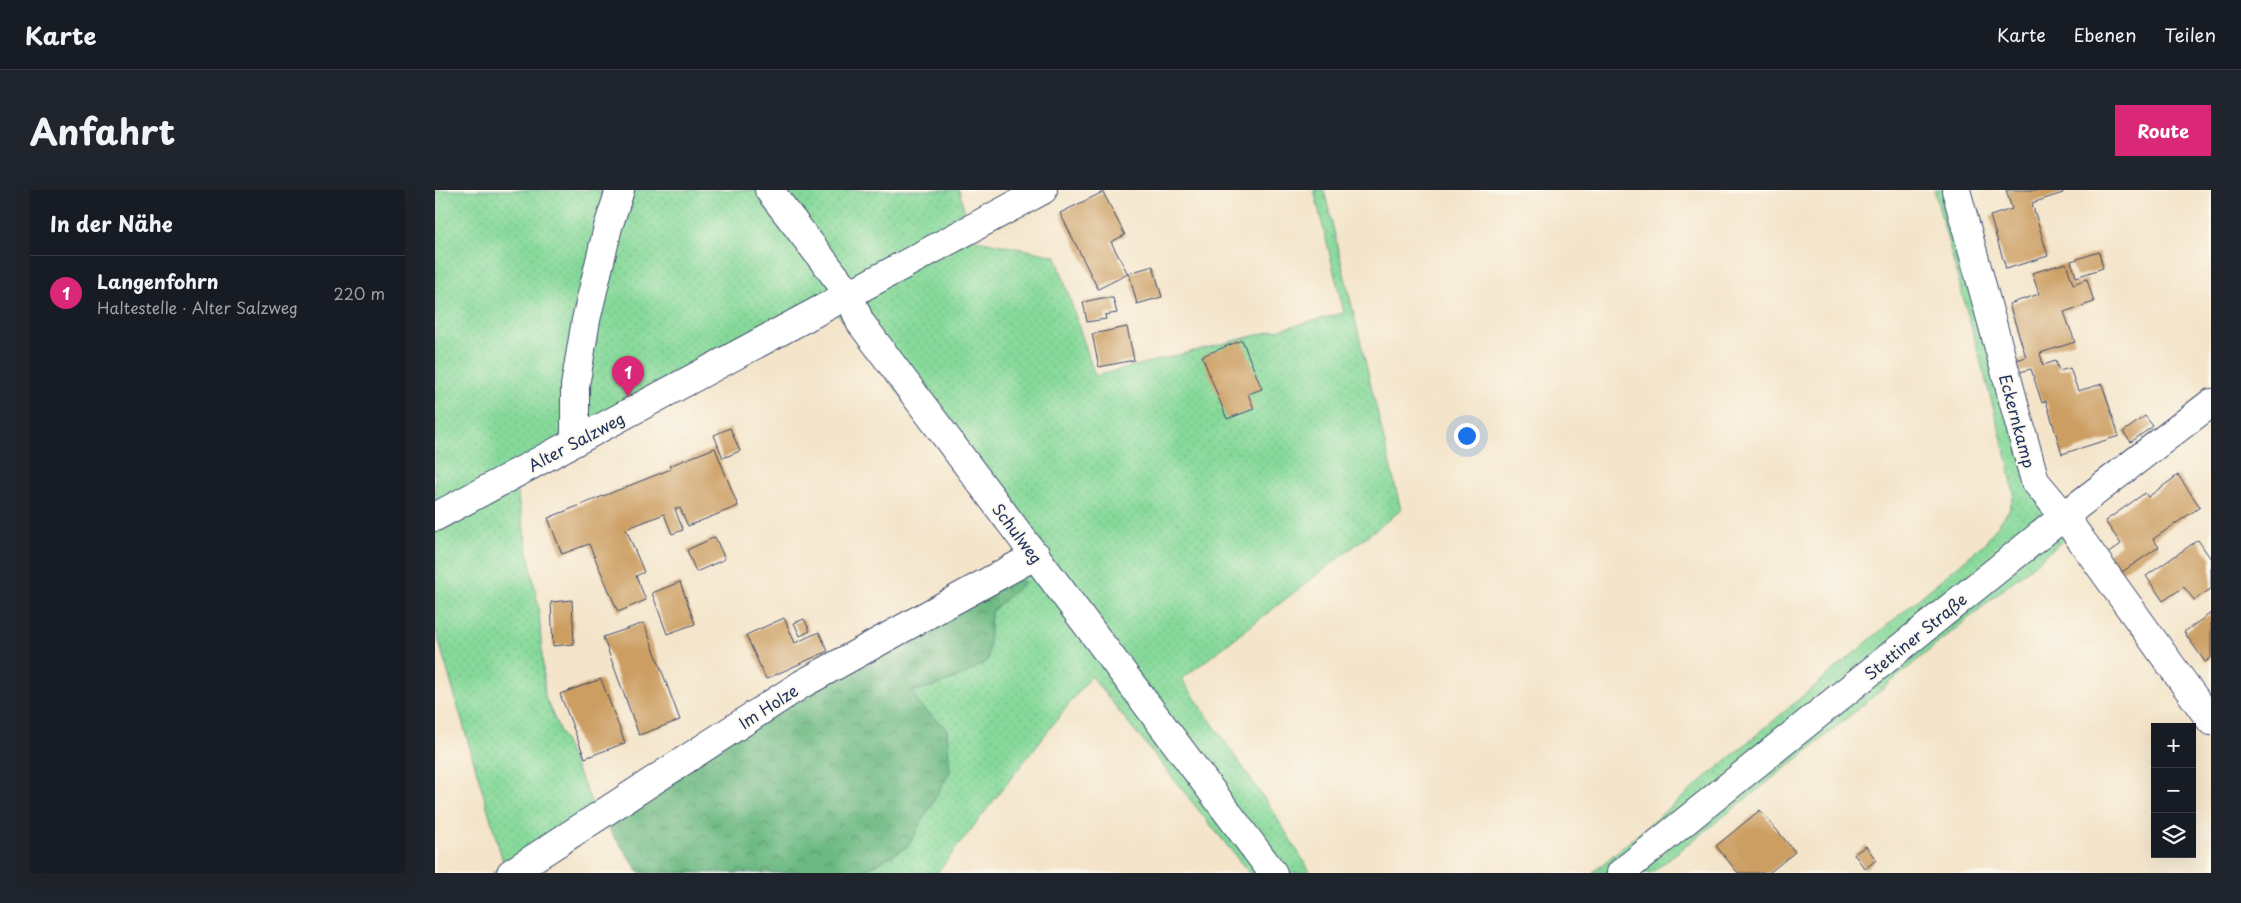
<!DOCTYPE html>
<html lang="de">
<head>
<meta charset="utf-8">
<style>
	body { margin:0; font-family:"Playpen Sans",sans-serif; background:#20242c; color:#f1f3f6 }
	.controls { position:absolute; right:15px; bottom:15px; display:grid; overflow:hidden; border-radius:0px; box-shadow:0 5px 20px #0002 }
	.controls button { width:45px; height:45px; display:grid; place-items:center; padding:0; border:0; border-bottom:1px solid #363941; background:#171b24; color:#f1f3f6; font:25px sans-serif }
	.you { position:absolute; left:1031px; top:245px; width:18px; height:18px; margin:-12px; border:4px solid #fff; border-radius:50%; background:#1a73e8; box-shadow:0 0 0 8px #1a73e833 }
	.badge { display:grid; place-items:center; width:32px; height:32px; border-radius:50%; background:#db2777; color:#fff; font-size:16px; font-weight:700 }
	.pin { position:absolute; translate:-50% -41px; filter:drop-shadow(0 1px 2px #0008) }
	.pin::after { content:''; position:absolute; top:26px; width:18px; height:15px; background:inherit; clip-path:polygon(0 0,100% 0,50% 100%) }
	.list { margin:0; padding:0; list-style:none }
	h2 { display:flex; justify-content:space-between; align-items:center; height:65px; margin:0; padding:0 20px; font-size:21px }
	h2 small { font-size:16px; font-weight:400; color:#9ea1a6 }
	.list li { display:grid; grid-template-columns:32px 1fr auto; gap:15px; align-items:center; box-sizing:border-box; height:75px; padding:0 20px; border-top:1px solid #363941 }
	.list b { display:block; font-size:19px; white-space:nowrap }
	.list p { margin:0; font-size:16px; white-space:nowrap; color:#9ea1a6 }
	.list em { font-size:16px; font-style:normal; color:#9ea1a6 }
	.icon { flex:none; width:28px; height:28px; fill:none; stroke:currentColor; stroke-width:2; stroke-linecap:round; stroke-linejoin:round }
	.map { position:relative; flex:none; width:1776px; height:683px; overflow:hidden; border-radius:0px }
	header { display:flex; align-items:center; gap:30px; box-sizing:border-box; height:70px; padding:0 25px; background:#171b24; border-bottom:1px solid #363941 }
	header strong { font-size:24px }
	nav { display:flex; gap:28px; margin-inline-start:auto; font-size:18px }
	.intro { display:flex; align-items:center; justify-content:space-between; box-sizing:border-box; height:120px; padding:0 30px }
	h1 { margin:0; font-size:35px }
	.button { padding:12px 22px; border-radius:0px; background:#db2777; color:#fff; font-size:18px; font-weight:700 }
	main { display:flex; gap:30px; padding:0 30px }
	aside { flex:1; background:#171b24; border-radius:0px; box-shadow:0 5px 20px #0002 }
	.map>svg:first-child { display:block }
</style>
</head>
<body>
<header>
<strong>Karte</strong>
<nav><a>Karte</a><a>Ebenen</a><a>Teilen</a></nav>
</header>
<div class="intro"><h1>Anfahrt</h1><a class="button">Route</a></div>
<main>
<aside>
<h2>In der Nähe<small></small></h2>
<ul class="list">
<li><span class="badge">1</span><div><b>Langenfohrn</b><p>Haltestelle · Alter Salzweg</p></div><em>220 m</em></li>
</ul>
</aside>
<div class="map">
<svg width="1776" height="683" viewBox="0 0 1776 683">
	<defs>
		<pattern id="grass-dots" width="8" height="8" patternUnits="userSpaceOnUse" patternTransform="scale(1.25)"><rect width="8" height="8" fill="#86d99a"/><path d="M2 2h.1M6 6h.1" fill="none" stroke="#73bb87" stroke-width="1.8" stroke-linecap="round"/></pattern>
		<pattern id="forest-crowns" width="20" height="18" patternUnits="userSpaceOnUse" patternTransform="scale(1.25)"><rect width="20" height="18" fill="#6cb982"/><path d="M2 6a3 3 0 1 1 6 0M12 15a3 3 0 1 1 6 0" fill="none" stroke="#58976e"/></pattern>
	</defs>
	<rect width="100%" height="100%" fill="#fbf7ec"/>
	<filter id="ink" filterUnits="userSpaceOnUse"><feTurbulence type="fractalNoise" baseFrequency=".02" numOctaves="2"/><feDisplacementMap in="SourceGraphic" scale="10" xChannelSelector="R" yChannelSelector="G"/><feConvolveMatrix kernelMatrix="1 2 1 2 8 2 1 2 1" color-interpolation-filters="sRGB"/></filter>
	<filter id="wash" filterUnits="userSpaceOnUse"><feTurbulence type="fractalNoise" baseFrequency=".0096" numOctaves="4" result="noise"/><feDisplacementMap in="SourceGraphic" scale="20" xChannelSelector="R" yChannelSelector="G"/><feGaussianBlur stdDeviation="1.12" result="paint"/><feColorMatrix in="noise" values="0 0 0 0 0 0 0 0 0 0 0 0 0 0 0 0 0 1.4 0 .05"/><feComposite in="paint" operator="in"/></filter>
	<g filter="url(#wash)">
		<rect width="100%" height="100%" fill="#f4e5ca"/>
		<path fill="url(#grass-dots)" stroke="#50847c" d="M0 0H524L537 49 621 66 660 186 909 123 879 0H889L966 320 747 489 837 620 876 683H814L656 486 502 683H426L473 656 512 539 484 515 478 501C506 495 529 487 553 470L556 422 589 392 553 381 586 363 399 119 81 298 104 420 110 507 159 618 172 637 100 683H57L69 675 0 438Z
			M1499 0H1513L1631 348 1372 561 1216 683H1157L1550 353 1574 320 1579 305 1573 272Z"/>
		<path fill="url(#forest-crowns)" stroke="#447470" d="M553 381 590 392 556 422 553 470C530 487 506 495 478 501L484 515 512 539 515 582 473 656 426 683H205L159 618Z"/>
		<g id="blocks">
			<path fill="#cc9e62" d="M1571 0H1627L1628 3 1597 13 1613 66 1571 79 1555 26 1577 19Z
				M668 2 690 45 676 52 693 84 663 99 625 23Z
				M1664 62 1668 78 1641 87 1636 71Z
				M1631 73 1638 94 1652 89 1659 112 1629 122 1640 152 1605 163 1608 175 1621 171 1624 181 1635 178 1643 201 1667 194 1684 246 1627 264 1611 211 1607 213 1596 179 1585 182 1582 170 1591 167 1574 114 1604 104 1597 83Z
				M718 76 727 107 702 114 694 83Z
				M667 108H678L682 123 670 125 671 129 652 132 648 112Z
				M692 137 699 170 664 177 657 144Z
				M807 150 827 199 813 204 819 219 792 229 767 166Z
				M1710 226 1718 236 1696 252 1688 242Z
				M295 238 305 261 288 268 279 245Z
				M280 258 303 316 253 336 245 318 240 319 248 340 237 344 229 324 191 339 209 382 201 386 211 410 183 422 154 354 127 364 113 328 236 279 234 276Z
				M1743 285 1765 317 1718 349 1724 357 1684 384 1671 365 1686 354 1670 331 1710 303 1713 307Z
				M280 347 290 369 261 382 252 360Z
				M1763 350 1776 369V399L1759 410 1749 397 1728 411 1711 386Z
				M245 392 260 434 232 444 217 403Z
				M137 410 139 454 118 456 116 412Z
				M1776 423V468L1770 472 1749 442Z
				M349 428 360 453 384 442 393 461 331 489 311 445Z
				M369 429 375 441 365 446 359 433Z
				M209 433 245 530 204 545 168 447Z
				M166 489 190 553 150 568 125 504Z
				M1325 620 1360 662 1334 683H1303L1281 656Z
				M1431 656 1441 670 1430 679 1419 664Z"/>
		</g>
	</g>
	<g filter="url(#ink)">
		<use href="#blocks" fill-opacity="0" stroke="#3c4a6e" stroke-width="1"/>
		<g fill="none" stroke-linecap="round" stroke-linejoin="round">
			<defs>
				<path id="minor" d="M334 0 414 104 425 132 838 683
					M1521 0 1600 291 1629 326 1776 531
					M140 251V196L151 130 173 37 185 0
					M0 327 608 0
					M76 683 367 494 601 365
					M1186 683 1629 326 1776 213"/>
			</defs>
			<use href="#minor" stroke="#3c4a6e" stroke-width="30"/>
			<use href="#minor" stroke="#fff" stroke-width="28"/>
		</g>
	</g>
	<g text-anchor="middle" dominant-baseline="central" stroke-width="4" stroke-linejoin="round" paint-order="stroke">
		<g font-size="16" fill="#1b2f5e" stroke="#fbf7ec">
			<text transform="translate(1583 231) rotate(75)">Eckernkamp</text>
			<text transform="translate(141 251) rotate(-28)">Alter Salzweg</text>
			<text transform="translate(583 343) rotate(53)">Schulweg</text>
			<text transform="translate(1480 446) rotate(-39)">Stettiner Straße</text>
			<text transform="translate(333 516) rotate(-33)">Im Holze</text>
		</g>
	</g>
</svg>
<div class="controls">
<button>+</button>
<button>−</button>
<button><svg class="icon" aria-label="layers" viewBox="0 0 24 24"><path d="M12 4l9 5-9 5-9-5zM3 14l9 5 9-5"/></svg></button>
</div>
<div class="you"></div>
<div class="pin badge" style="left:193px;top:207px">1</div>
</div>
</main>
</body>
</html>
